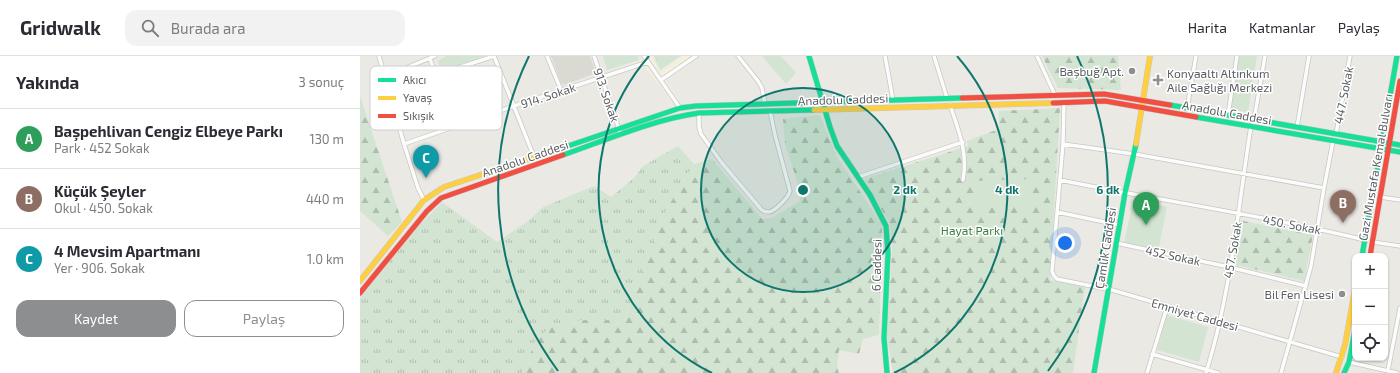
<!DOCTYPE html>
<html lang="tr">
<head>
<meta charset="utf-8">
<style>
	body { margin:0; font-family:"Exo 2",sans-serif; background:#f2f2f3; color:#2b2b33 }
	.controls { position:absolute; right:12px; bottom:12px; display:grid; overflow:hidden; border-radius:8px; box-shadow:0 1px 3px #0004 }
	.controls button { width:36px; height:36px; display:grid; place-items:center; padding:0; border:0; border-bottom:1px solid #e1e1e2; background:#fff; color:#2b2b33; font:20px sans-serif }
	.you { position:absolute; left:705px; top:187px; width:14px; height:14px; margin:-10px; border:3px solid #fff; border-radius:50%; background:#1a73e8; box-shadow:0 0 0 6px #1a73e833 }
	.badge { display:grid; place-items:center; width:26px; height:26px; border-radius:50%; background:#8c8e90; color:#fff; font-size:13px; font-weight:700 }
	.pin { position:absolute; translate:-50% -33px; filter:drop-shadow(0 1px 2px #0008) }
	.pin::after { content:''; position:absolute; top:21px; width:14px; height:12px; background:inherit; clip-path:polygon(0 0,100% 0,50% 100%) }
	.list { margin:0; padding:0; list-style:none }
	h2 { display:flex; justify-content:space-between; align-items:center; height:52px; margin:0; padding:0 16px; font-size:17px }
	h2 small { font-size:13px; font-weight:400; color:#7c7c81 }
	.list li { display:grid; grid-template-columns:26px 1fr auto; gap:12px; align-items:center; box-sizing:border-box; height:60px; padding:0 16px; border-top:1px solid #e1e1e2 }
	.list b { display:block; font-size:15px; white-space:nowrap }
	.list p { margin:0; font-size:13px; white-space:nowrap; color:#7c7c81 }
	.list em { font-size:13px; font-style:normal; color:#7c7c81 }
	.actions { display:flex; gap:8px; padding:12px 16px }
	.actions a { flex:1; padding:9px 0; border:1px solid #8c8e90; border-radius:12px; text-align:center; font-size:14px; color:#8c8e90 }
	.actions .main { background:#8c8e90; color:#fff }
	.icon { flex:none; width:22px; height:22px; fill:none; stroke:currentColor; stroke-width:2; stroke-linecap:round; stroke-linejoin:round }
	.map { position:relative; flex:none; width:1040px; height:317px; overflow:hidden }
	header { display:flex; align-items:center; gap:24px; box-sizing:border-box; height:56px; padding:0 20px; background:#fff; border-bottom:1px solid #e1e1e2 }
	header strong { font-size:19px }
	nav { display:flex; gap:22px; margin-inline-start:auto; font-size:14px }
	.search { width:280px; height:36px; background:#f2f2f3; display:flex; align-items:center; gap:10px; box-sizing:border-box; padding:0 14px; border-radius:12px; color:#7c7c81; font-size:15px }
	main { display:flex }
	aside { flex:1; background:#fff }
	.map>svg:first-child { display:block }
</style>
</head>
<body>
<header>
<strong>Gridwalk</strong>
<div class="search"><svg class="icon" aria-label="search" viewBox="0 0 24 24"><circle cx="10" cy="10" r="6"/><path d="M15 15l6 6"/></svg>Burada ara</div>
<nav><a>Harita</a><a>Katmanlar</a><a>Paylaş</a></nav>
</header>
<main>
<aside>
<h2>Yakında<small>3 sonuç</small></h2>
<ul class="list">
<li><span class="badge" style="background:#2e9e5b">A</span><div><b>Başpehlivan Cengiz Elbeye Parkı</b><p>Park · 452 Sokak</p></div><em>130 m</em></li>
<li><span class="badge" style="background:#8d6e63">B</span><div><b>Küçük Şeyler</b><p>Okul · 450. Sokak</p></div><em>440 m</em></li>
<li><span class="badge" style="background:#0f9aa8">C</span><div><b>4 Mevsim Apartmanı</b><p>Yer · 906. Sokak</p></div><em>1.0 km</em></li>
</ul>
<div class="actions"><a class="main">Kaydet</a><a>Paylaş</a></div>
</aside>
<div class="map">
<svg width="1040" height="317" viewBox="0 0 1040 317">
	<defs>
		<pattern id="grass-tufts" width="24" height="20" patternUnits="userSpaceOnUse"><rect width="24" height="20" fill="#d3e5d2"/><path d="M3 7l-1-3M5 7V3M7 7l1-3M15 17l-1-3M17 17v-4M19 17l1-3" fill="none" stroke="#aebdae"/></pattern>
		<pattern id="forest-firs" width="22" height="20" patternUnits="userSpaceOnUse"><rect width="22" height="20" fill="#d3e5d2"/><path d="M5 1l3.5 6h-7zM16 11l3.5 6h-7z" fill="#aebdae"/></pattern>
	</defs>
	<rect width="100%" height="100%" fill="#eae9e4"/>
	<path fill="#f3f0dd" d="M281 0H292L300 16 322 0H336L327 9 306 24 320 46 314 49 284 10 247 22 246 17 282 4Z"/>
	<path fill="#dad9d2" d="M191 0H230L236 17 204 29 201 27Z"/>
	<path fill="url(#grass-tufts)" d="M294 0H320L300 14Z
		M318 90 334 108 303 159 264 264H222L177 282 162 317H0V242L59 170 82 146 137 186 168 165 183 151 234 130 251 141 274 122 283 110Z"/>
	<path fill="url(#forest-firs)" d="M682 0H758L761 34 698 32Z
		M0 40 42 166 28 180 0 155Z
		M700 52 690 224 725 231 713 317H533L527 280 532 195 530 168 504 123 608 90 607 85 639 73V55Z
		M460 59 477 101 522 169 519 279 503 283 499 298 479 294 477 311 479 317H162L177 282 194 269 222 264H264L303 159 334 108 352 103 402 163 412 162 440 145 438 128 425 87 423 63Z
		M879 164 953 179 944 225 872 208Z"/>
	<path fill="#d3e5d2" d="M86 0H124L81 15 78 5Z
		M243 0H278L279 4 247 14Z
		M402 0H421L436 17 426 28Z
		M879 0H897L888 56 871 54Z
		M670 123V150L615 151V125Z
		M773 144 807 151 798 195 764 188Z
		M807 259 848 271 839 306 797 294Z"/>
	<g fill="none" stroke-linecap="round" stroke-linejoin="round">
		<defs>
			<path id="street" d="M19 0 44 88 58 132 64 144
				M134 0 174 101
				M187 0 201 34
				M234 0 261 79
				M284 0 320 52
				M378 0 398 25 402 32 405 48
				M525 0 533 44
				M574 0 587 42
				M677 0 695 39
				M70 3 94 70
				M76 19 134 0
				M24 21 75 0
				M301 24 336 0
				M704 46 703 88 692 215 694 220 697 223 752 234 982 301
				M590 49C599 76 608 96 603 124
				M827 53 836 0
				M339 57V70L341 78 362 107 400 152C402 155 405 156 409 156 415 155 429 141 430 135L415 79 410 55
				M868 59 877 0
				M894 64 905 0
				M937 71 949 0
				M976 78 990 0
				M44 88 154 50 288 6
				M703 88 774 98 964 132
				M498 121 603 86
				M700 124C801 145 904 159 1005 184
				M1020 141 1040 144
				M697 156 759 169
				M1013 186 1040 190
				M756 187 869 211 946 230
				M792 298 858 317
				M989 306 1037 317
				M1028 314 1040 252
				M787 317 807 251
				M846 317C871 237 878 152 891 70
				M921 317 951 210 964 132 973 85"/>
			<path id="fast" d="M449 0 470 71 477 90 510 139 526 170 528 197 524 282 527 317
				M810 49 1040 89
				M836 61 1040 96
				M199 93 320 52 336 50 602 42
				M203 99C246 84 295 63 339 57L454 54
				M1002 200 1037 0
				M734 317 765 137 776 88
				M984 317 989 306 995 274"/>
			<path id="slow" d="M454 54 693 47
				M776 88 790 0
				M0 225 64 144 84 131 199 93
				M976 317 985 289 995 233"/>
			<path id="jam" d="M602 42 744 38 810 49
				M693 47 745 45 836 61
				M1010 200 1040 25
				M0 237 67 155 81 142 203 99"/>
		</defs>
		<use href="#street" stroke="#c7c7c7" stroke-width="5"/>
		<use href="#fast" stroke="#c6c6c4" stroke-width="6"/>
		<use href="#slow" stroke="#c6c6c4" stroke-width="6"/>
		<use href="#jam" stroke="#c6c6c4" stroke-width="6"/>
		<use href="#street" stroke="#fcfcfb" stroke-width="3.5"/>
		<use href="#fast" stroke="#16e098" stroke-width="5"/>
		<use href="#slow" stroke="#ffcf43" stroke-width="5"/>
		<use href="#jam" stroke="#f24e42" stroke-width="5"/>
	</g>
	<circle cx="443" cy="134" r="102" fill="#0f766e" fill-opacity=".12"/>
	<g fill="none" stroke="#0f766e" stroke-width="2">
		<circle cx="443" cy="134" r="102"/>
		<path d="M352 317A204 204 0 0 1 289 0M597 0A204 204 0 0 1 534 317"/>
		<path d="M198 315A305 305 0 0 1 169 0M717 0A305 305 0 0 1 688 315"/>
	</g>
	<g fill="#8c8e90" stroke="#fff" stroke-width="1.5">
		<circle cx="772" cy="15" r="4"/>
		<path d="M796 18h4v4h4v4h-4v4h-4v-4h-4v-4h4z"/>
		<circle cx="982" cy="238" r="4"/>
	</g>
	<g text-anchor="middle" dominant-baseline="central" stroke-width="3" stroke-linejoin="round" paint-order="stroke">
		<g font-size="12" fill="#5a5d62" stroke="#fff" text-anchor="end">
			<text x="764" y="15">Başbuğ Apt.</text>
			<text x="807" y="17" text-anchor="start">Konyaaltı Altınkum<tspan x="807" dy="14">Aile Sağlığı Merkezi</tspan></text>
			<text x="974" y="238">Bil Fen Lisesi</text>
		</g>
		<g font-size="12" fill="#5a5d62" stroke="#fff">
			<text transform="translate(188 39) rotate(-18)">914. Sokak</text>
			<text transform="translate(247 39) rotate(71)">913. Sokak</text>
			<text transform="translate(983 39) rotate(-79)">447. Sokak</text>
			<text transform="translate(483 43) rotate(-2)">Anadolu Caddesi</text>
			<text transform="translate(867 56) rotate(10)">Anadolu Caddesi</text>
			<text transform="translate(165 102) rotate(-19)">Anadolu Caddesi</text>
			<text transform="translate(1015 111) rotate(-80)">Gazi Mustafa Kemal Bulvarı</text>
			<text transform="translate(932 168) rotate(11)">450. Sokak</text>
			<text transform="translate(745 192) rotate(-81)">Çamlık Caddesi</text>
			<text transform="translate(872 194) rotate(-80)">457. Sokak</text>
			<text transform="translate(813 199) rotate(12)">452 Sokak</text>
			<text transform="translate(516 209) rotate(-89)">6 Caddesi</text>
			<text transform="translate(835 258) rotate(16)">Emniyet Caddesi</text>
		</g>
		<g font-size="12" fill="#3a8145" stroke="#fff">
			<text x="612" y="174">Hayat Parkı</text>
		</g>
	</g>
	<rect x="10" y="10" width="132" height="64" rx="6" fill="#fff" stroke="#ceced0" stroke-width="1"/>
	<rect x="18" y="22" width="18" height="4" fill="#16e098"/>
	<rect x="18" y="40" width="18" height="4" fill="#ffcf43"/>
	<rect x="18" y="58" width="18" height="4" fill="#f24e42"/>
	<g font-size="11" fill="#5a5d62">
		<text x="43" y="28">Akıcı</text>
		<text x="43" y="46">Yavaş</text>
		<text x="43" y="64">Sıkışık</text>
	</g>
	<circle cx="443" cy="134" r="6" fill="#0f766e" stroke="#fff" stroke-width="2"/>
	<g font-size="12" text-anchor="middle" font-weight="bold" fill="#0f766e" stroke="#fff" stroke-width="3" stroke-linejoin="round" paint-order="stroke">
		<text x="545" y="138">2 dk</text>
		<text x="647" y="138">4 dk</text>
		<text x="748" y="138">6 dk</text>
	</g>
</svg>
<div class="controls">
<button>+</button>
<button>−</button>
<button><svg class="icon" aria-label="locate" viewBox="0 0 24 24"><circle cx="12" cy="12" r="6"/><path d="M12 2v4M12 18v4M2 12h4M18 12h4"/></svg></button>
</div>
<div class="you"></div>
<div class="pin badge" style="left:786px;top:169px;background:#2e9e5b">A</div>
<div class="pin badge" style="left:983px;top:167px;background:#8d6e63">B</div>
<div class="pin badge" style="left:66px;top:122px;background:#0f9aa8">C</div>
</div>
</main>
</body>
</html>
